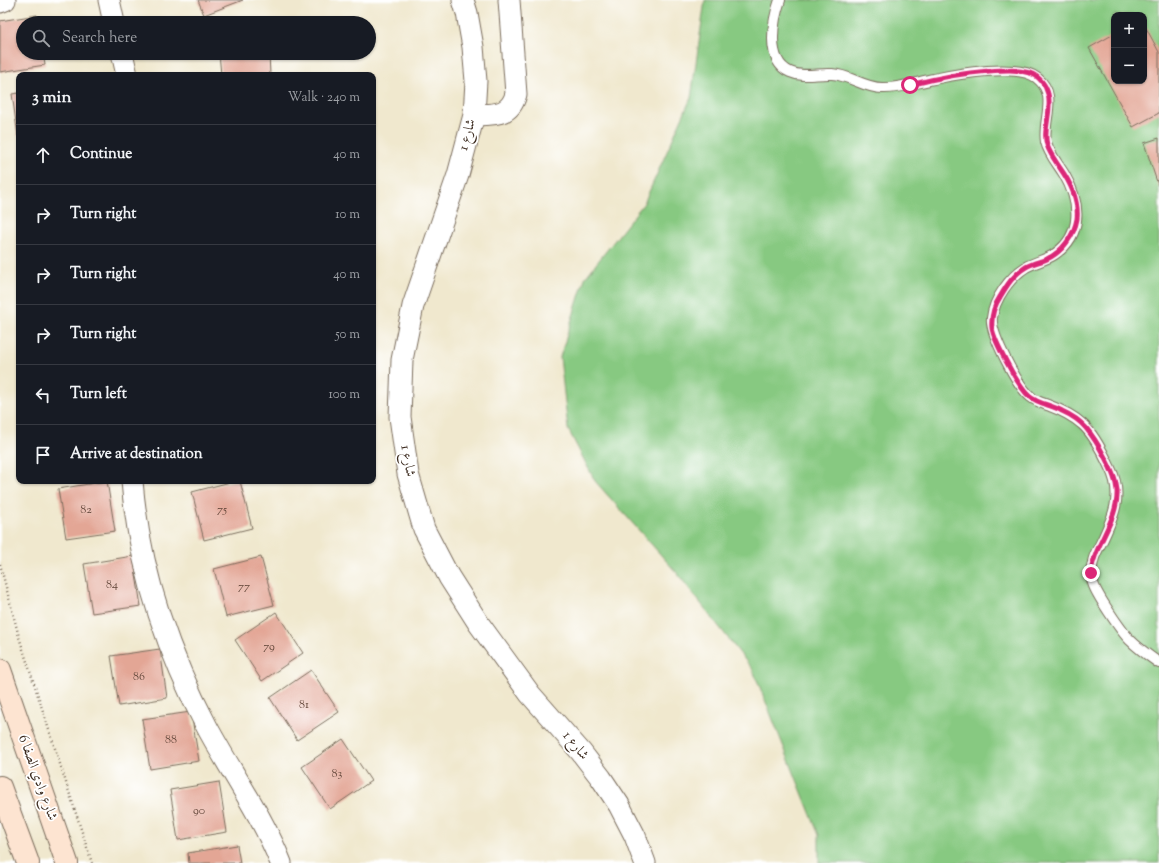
<!DOCTYPE html>
<html lang="en">
<head>
<meta charset="utf-8">
<style>
	body { margin:0; font-family:"Sorts Mill Goudy",Amiri,serif; background:#20242c; color:#f1f3f6 }
	.controls { position:absolute; right:12px; top:12px; display:grid; overflow:hidden; border-radius:8px; box-shadow:0 1px 3px #0004 }
	.controls button { width:36px; height:36px; display:grid; place-items:center; padding:0; border:0; border-bottom:1px solid #363941; background:#171b24; color:#f1f3f6; font:20px sans-serif }
	.stop { position:absolute; width:12px; height:12px; margin:-9px; border:3px solid #db2777; border-radius:50%; background:#fff }
	.stop.end { background:#db2777; border-color:#fff; box-shadow:0 1px 4px #0008 }
	.list { margin:0; padding:0; list-style:none }
	h2 { display:flex; justify-content:space-between; align-items:center; height:52px; margin:0; padding:0 16px; font-size:17px }
	h2 small { font-size:13px; font-weight:400; color:#9ea1a6 }
	.list li { display:grid; grid-template-columns:26px 1fr auto; gap:12px; align-items:center; box-sizing:border-box; height:60px; padding:0 16px; border-top:1px solid #363941 }
	.list b { display:block; font-size:15px; white-space:nowrap }
	.list em { font-size:13px; font-style:normal; color:#9ea1a6 }
	.icon { flex:none; width:22px; height:22px; fill:none; stroke:currentColor; stroke-width:2; stroke-linecap:round; stroke-linejoin:round }
	.map { position:relative; flex:none; width:1159px; height:863px; overflow:hidden }
	.search { position:absolute; background:#171b24; box-shadow:0 1px 3px #0004; left:16px; top:16px; width:360px; height:44px; display:flex; align-items:center; gap:10px; box-sizing:border-box; padding:0 14px; border-radius:22px; color:#9ea1a6; font-size:15px }
	.panel { position:absolute; background:#171b24; box-shadow:0 1px 3px #0004; left:16px; top:72px; width:360px; height:412px; border-radius:8px }
	.map>svg:first-child { display:block }
</style>
</head>
<body>
<div class="map">
<svg width="1159" height="863" viewBox="0 0 1159 863">
	<rect width="100%" height="100%" fill="#fff"/>
	<filter id="ink" filterUnits="userSpaceOnUse"><feTurbulence type="fractalNoise" baseFrequency=".025" numOctaves="2"/><feDisplacementMap in="SourceGraphic" scale="8" xChannelSelector="R" yChannelSelector="G"/><feConvolveMatrix kernelMatrix="1 2 1 2 8 2 1 2 1" color-interpolation-filters="sRGB"/></filter>
	<filter id="wash" filterUnits="userSpaceOnUse"><feTurbulence type="fractalNoise" baseFrequency=".012" numOctaves="4" result="noise"/><feDisplacementMap in="SourceGraphic" scale="16" xChannelSelector="R" yChannelSelector="G"/><feGaussianBlur stdDeviation="0.9" result="paint"/><feColorMatrix in="noise" values="0 0 0 0 0 0 0 0 0 0 0 0 0 0 0 0 0 1.4 0 .05"/><feComposite in="paint" operator="in"/></filter>
	<g filter="url(#wash)">
		<rect width="100%" height="100%" fill="#f0e8ce"/>
		<path fill="#87c981" stroke="#617a50" fill-rule="evenodd" d="M705 0H1159V863H819V835L753 670 677 573 595 481 568 429 560 357 585 278 644 203 691 98ZM1114 15H1144V81H1114Z"/>
		<g id="blocks">
			<path fill="#e3a695" d="M198 0H243L204 15Z
				M37 15 38 23H23V53H43L45 65 0 72V21Z
				M1144 24 1159 52V113L1133 127 1089 48 1114 34V81H1144Z
				M219 53H269L270 75H221Z
				M19 93V136H18L12 94Z
				M1159 138V188L1144 143Z
				M107 481 115 531 66 538 58 489Z
				M234 481H240L252 528 204 540 192 492Z
				M133 556 141 606 92 613 84 564Z
				M261 557 274 605 226 617 214 569Z
				M276 612 303 653 262 681 235 640Z
				M160 649 167 698 119 706 111 656Z
				M311 670 339 712 297 740 270 698Z
				M191 712 199 761 150 769 142 719Z
				M343 739 371 781 330 809 302 767Z
				M219 782 227 832 178 840 170 790Z
				M237 845 240 863H189L188 853Z"/>
		</g>
	</g>
	<g filter="url(#ink)">
		<use href="#blocks" fill-opacity="0" stroke="#7a6c5c" stroke-width="1"/>
		<g fill="none" stroke-linecap="round" stroke-linejoin="round">
			<defs>
				<path id="lane" d="M780 0C773 20 765 61 790 72 803 78 818 73 832 74 850 75 864 88 882 88 900 89 917 82 934 79 956 74 1019 63 1037 78 1059 95 1042 120 1046 142 1049 154 1058 164 1064 174 1080 201 1084 234 1055 254 1046 260 1035 262 1026 267 1010 277 994 299 992 318 990 334 1018 387 1031 397 1037 402 1043 403 1050 406 1061 410 1073 416 1082 424 1093 433 1104 455 1110 468 1124 495 1113 518 1101 543 1098 549 1094 555 1093 562 1091 569 1091 577 1093 583 1096 594 1121 631 1130 640 1139 649 1149 656 1159 663"/>
				<path id="street" d="M109 0 114 23
					M463 0 467 13 473 47 476 81 474 115 458 175 413 306 402 360 400 417 408 474 424 529 449 577 479 624 530 694 581 752 601 778 619 805 635 836 645 863
					M0 2 5 0
					M122 53 127 75
					M474 115C493 114 510 117 516 94L509 0
					M132 481C139 567 167 651 207 727 231 772 262 815 281 863"/>
				<path id="secondary" d="M0 670 67 863
					M0 787 28 863"/>
			</defs>
			<use href="#lane" stroke="#7a6c5c" stroke-width="12"/>
			<use href="#street" stroke="#7a6c5c" stroke-width="23"/>
			<use href="#secondary" stroke="#7a6c5c" stroke-width="24"/>
			<path stroke="#7a6c5c" stroke-width="2.5" stroke-dasharray="1 3" stroke-linecap="butt" d="M0 564 19 637 92 863"/>
			<use href="#lane" stroke="#fff" stroke-width="10"/>
			<use href="#street" stroke="#fff" stroke-width="21"/>
			<use href="#secondary" stroke="#fde4d1" stroke-width="22"/>
		</g>
	</g>
	<g fill="none" stroke-linecap="round" stroke-linejoin="round" filter="url(#ink)">
		<path stroke="#db2777" stroke-width="5" d="M910 85C936 78 962 73 989 71 1003 70 1017 69 1030 73 1039 76 1046 85 1048 94 1053 111 1042 129 1047 145 1050 154 1055 160 1060 168 1070 182 1079 201 1077 219 1074 236 1062 252 1047 259 1040 262 1033 263 1026 267 1014 274 1007 285 1000 297 994 306 991 317 992 328 994 341 1019 388 1029 396 1038 404 1052 405 1062 411 1071 415 1080 421 1086 428 1097 441 1116 474 1117 490 1119 520 1094 544 1091 573"/>
	</g>
	<g text-anchor="middle" dominant-baseline="central" stroke-width="3.5" stroke-linejoin="round" paint-order="stroke">
		<g font-size="12" fill="#65493c">
			<text x="86" y="510">82</text>
			<text x="222" y="510">75</text>
			<text x="112" y="585">84</text>
			<text x="244" y="587">77</text>
			<text x="269" y="647">79</text>
			<text x="139" y="677">86</text>
			<text x="304" y="705">81</text>
			<text x="171" y="740">88</text>
			<text x="337" y="774">83</text>
			<text x="199" y="811">90</text>
		</g>
		<g font-size="14" fill="#3b2a1e" stroke="#fff">
			<text transform="translate(468 135) rotate(-75)">شارع 1</text>
			<text transform="translate(407 461) rotate(80)">شارع 1</text>
			<text transform="translate(575 746) rotate(51)">شارع 1</text>
			<text transform="translate(37 778) rotate(70)">شارع وادي الصفا 6</text>
		</g>
	</g>
</svg>
<div class="controls">
<button>+</button>
<button>−</button>
</div>
<div class="stop" style="left:910px;top:85px"></div>
<div class="stop end" style="left:1091px;top:573px"></div>
<div class="search"><svg class="icon" aria-label="search" viewBox="0 0 24 24"><circle cx="10" cy="10" r="6"/><path d="M15 15l6 6"/></svg>Search here</div>
<section class="panel">
<h2>3 min<small>Walk · 240 m</small></h2>
<ul class="list">
<li><svg class="icon" aria-label="ahead" viewBox="0 0 24 24"><path d="M12 20V5M6 11l6-6 6 6"/></svg><div><b>Continue</b></div><em>40 m</em></li>
<li><svg class="icon" aria-label="right" viewBox="0 0 24 24"><path d="M7 20v-9h11M14 6l5 5-5 5"/></svg><div><b>Turn right</b></div><em>10 m</em></li>
<li><svg class="icon" aria-label="right" viewBox="0 0 24 24"><path d="M7 20v-9h11M14 6l5 5-5 5"/></svg><div><b>Turn right</b></div><em>40 m</em></li>
<li><svg class="icon" aria-label="right" viewBox="0 0 24 24"><path d="M7 20v-9h11M14 6l5 5-5 5"/></svg><div><b>Turn right</b></div><em>50 m</em></li>
<li><svg class="icon" aria-label="left" viewBox="0 0 24 24"><path d="M17 20v-9H6M10 6l-5 5 5 5"/></svg><div><b>Turn left</b></div><em>100 m</em></li>
<li><svg class="icon" aria-label="arrive" viewBox="0 0 24 24"><path d="M6 21V4h12l-3 4 3 4H6"/></svg><div><b>Arrive at destination</b></div></li>
</ul>
</section>
</div>
</body>
</html>
